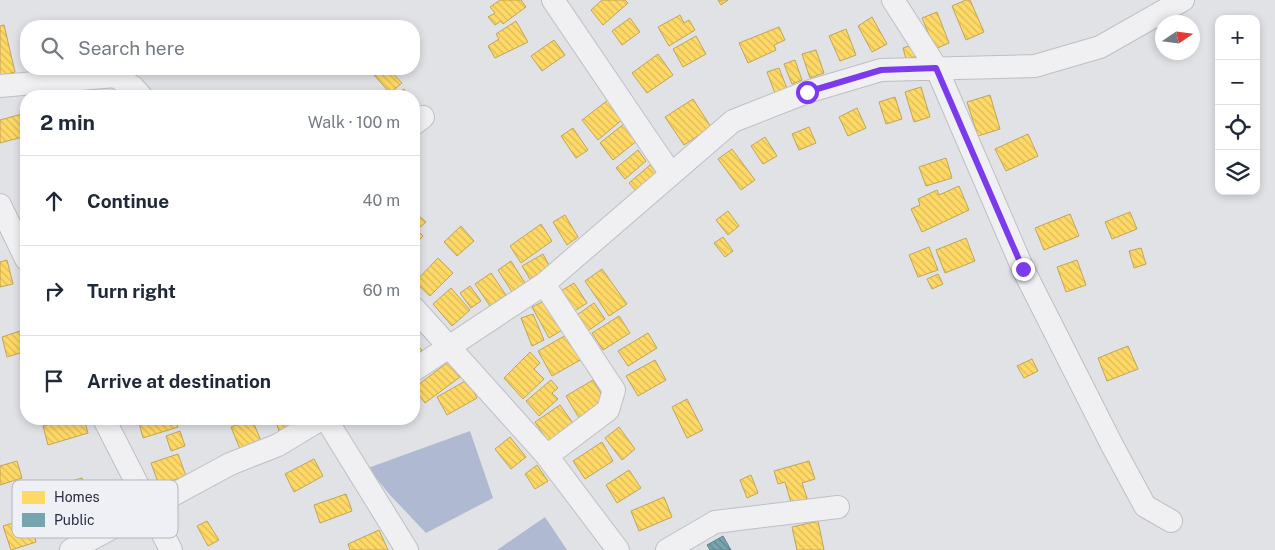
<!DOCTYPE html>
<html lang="en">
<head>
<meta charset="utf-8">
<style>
	body { margin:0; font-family:"Public Sans",sans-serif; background:#f6f6f7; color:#1f2937 }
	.controls { position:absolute; right:15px; top:15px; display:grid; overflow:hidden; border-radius:10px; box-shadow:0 2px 8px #0003 }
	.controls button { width:45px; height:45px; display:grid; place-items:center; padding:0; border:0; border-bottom:1px solid #e0e1e3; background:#fff; color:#1f2937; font:25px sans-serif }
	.compass { position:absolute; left:1155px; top:15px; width:45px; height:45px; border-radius:50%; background:#fff; box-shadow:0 2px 8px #0003; rotate:77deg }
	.stop { position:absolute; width:15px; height:15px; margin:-11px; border:4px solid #7c3aed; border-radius:50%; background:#fff }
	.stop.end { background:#7c3aed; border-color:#fff; box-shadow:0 1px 5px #0008 }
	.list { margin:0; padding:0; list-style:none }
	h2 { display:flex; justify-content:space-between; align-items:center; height:65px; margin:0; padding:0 20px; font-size:21px }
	h2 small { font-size:16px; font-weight:400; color:#747a83 }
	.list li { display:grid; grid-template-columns:32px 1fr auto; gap:15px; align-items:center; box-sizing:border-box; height:90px; padding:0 20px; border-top:1px solid #e0e1e3 }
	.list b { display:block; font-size:19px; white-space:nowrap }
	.list em { font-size:16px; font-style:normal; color:#747a83 }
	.icon { flex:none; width:28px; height:28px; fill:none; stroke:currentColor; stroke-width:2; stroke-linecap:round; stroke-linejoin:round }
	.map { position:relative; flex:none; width:1275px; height:550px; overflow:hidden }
	.search { position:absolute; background:#fff; box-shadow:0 2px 8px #0003; left:20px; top:20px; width:400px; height:55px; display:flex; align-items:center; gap:12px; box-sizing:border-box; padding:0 18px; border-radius:20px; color:#747a83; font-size:19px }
	.panel { position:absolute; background:#fff; box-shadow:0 2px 8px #0003; left:20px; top:90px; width:400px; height:335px; border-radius:20px }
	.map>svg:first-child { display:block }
</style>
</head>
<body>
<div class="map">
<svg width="1275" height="550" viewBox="0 0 1275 550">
	<defs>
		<pattern id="homes-back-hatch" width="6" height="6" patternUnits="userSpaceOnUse" patternTransform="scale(1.25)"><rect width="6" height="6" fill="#ffd966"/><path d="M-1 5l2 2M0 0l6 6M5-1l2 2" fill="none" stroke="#dbba5a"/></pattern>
		<pattern id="public-back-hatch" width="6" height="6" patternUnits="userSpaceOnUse" patternTransform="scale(1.25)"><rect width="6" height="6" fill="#76a5af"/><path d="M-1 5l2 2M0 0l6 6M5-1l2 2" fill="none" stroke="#618790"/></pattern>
	</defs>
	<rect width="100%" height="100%" fill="#e1e2e6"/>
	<path fill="#afb9d2" d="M470 431 493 498 426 533 390 495 368 468Z
		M545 517 567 550H497Z"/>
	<path fill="url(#homes-back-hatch)" stroke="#bea55a" d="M500 0H521L526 7 503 24 501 21 495 25 488 17 495 13 490 7Z
		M602 0H625L628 3 603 25 591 10Z
		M718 0H728L721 5Z
		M966 0H970L984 32 966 40 952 6Z
		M937 12 949 43 935 49 922 18Z
		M680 15 684 23 689 20 695 30 669 46 658 27Z
		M872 17 887 44 872 52 858 26Z
		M630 18 640 32 622 45 612 31Z
		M516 21 528 42 495 58 488 46 499 39 496 34Z
		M4 25 15 72 0 76V26Z
		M779 27 785 40 774 45 776 50 748 63 739 43Z
		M846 29 856 55 840 61 829 36Z
		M696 36 706 54 683 67 673 49Z
		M554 40 565 55 542 71 531 56Z
		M915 44 918 56 906 59 903 48Z
		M816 50 824 73 810 78 802 54Z
		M658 54 673 75 647 93 632 73Z
		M795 60 802 80 792 84 784 64Z
		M779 68 788 91 776 96 767 72Z
		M381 69H389L402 83 390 93 374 75Z
		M921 87 930 117 914 122 905 92Z
		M404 89 408 96H393Z
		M93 90 96 96H81Z
		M371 91 376 96H366Z
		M990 95 1000 129 978 136 967 102Z
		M895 97 902 119 886 124 879 102Z
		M693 99 711 127 684 145 665 117Z
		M608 100 623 119 598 140 582 120Z
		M857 108 866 128 848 136 839 117Z
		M22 114 26 136 0 143V120Z
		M625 123 638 140 613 160 600 143Z
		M809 127 816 143 799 150 792 134Z
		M573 128 588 150 576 158 561 136Z
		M1028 134 1038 156 1006 171 995 149Z
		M765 137 777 156 763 164 751 146Z
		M732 149 755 180 741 190 718 159Z
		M638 150 646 161 625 179 616 168Z
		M26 152V165L22 154Z
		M946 158 952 178 926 186 919 167Z
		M650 165 658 174 637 192 629 183Z
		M959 186 969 210 922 232 911 209 920 205 918 199 937 190 939 195Z
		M728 211 739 226 728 235 716 220Z
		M1130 212 1137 229 1112 239 1105 222Z
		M1070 214 1079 236 1044 250 1035 228Z
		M418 215 426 222 417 230 423 236 414 246V219Z
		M565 215 578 237 567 245 553 222Z
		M541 224 552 241 521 263 510 246Z
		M461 226 474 241 457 256 444 242Z
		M723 237 733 251 725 257 714 243Z
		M966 238 975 261 945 273 936 250Z
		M929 247 938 270 918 277 909 255Z
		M1141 248 1146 264 1134 268 1129 251Z
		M543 254 550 267 530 279 522 266Z
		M438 258 453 273 430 296 415 282Z
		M7 260 13 284 0 287V262Z
		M1077 260 1086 285 1066 292 1057 267Z
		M511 261 525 283 512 292 498 270Z
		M602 269 627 304 609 316 585 281Z
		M491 273 506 295 490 306 475 284Z
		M938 274 943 284 932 289 927 279Z
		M574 283 587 303 573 312 561 291Z
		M470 286 481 301 471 308 460 293Z
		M451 288 470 310 452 326 433 304Z
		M548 299 564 329 549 338 532 307Z
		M594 303 605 319 585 333 574 317Z
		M533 314 544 340 532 346 521 318Z
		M619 316 630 333 603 350 592 333Z
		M26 329V351L7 357 2 337Z
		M648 333 657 348 628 366 618 351Z
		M568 334 582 359 552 376 538 351Z
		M414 342 422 350 414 358Z
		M1128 346 1138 369 1107 381 1098 358Z
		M530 352 540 363 534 369 544 379 523 399 504 378Z
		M26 357V379L20 359Z
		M1032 359 1038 371 1024 378 1017 366Z
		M655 360 666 380 638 396 626 376Z
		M448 362 460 377 425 403 414 388Z
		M467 380 477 398 447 415 437 397Z
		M551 380 558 388 552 393 558 399 539 416 526 401Z
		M593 380 606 402 579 418 566 396Z
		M687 399 703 430 687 438 672 407Z
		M560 405 575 426 549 443 535 422Z
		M67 419H84L88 433 48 445 43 426Z
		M138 419H175L178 427 143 438Z
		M252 419 261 441 240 449 231 427Z
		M275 419H310L279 431Z
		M619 427 635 449 622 460 605 438Z
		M180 431 185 446 171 451 166 436Z
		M510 437 526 457 511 469 495 449Z
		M602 442 613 461 585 479 573 461Z
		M178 454 186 476 159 485 151 463Z
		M314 459 323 476 294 492 285 474Z
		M17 461 22 478 0 485V466Z
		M809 461 815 479 802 483 808 501 792 506 785 482 778 484 774 471Z
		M537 465 548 481 535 489 525 474Z
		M629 470 641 488 617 503 606 485Z
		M751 475 758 493 747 498 740 480Z
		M82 478 93 518 72 524 60 484Z
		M346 494 352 511 320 523 314 505Z
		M664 497 672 517 639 531 631 511Z
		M29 518 36 542 11 550 3 526Z
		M207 521 219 540 208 546 197 526Z
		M818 521 824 550H797L792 527Z
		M379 530 388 550H350L348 544Z"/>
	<path fill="url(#public-back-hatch)" stroke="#5f818d" d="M723 536 731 550H710L707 545Z"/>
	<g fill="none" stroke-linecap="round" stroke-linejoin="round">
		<defs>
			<path id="minor" d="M553 0 671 174
				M893 0 936 67 1023 269 1113 447 1145 506 1171 521
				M0 86 115 76 133 87 141 96
				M414 124 423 117
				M0 205 26 259
				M544 284 614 390 608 410 547 456
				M414 308 547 456 618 550
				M414 370 544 284 733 121 807 92 881 70 1035 66 1100 47 1183 0
				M104 419 171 550
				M326 419 407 550
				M71 550 230 464 278 445 321 419
				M667 550 715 522 838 507"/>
		</defs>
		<use href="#minor" stroke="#bebfc3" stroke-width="24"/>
		<use href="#minor" stroke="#f0f0f3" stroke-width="22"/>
	</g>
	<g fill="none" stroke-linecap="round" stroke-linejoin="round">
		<path stroke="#7c3aed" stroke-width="6" d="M807 92 881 70 936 68 1023 269"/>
	</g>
	<rect x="12" y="480" width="166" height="58" rx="8" fill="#eef0f6" stroke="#b3b5bf" stroke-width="1"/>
	<rect x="22" y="491" width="23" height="13" fill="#ffd966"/>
	<rect x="22" y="513" width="23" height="14" fill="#76a5af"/>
	<g font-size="14" fill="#282c3f">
		<text x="54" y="502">Homes</text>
		<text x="54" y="525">Public</text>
	</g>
</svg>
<div class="controls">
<button>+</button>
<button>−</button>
<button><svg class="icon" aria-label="locate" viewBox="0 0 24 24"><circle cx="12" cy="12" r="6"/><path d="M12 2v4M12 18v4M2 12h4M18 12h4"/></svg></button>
<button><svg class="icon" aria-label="layers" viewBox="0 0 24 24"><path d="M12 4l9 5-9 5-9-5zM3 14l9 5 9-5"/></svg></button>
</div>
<svg class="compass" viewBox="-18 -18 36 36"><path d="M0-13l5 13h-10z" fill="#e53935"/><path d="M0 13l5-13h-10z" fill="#747a83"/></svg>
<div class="stop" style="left:807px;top:92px"></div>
<div class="stop end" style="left:1023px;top:269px"></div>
<div class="search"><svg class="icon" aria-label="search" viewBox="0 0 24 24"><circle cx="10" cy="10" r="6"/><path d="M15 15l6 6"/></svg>Search here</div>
<section class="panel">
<h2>2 min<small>Walk · 100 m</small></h2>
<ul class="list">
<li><svg class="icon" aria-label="ahead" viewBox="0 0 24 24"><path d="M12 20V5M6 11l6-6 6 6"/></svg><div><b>Continue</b></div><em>40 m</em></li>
<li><svg class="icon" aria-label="right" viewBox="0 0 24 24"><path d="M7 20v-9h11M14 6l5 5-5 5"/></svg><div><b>Turn right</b></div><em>60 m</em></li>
<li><svg class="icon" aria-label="arrive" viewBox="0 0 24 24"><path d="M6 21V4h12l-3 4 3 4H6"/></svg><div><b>Arrive at destination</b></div></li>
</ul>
</section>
</div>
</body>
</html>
